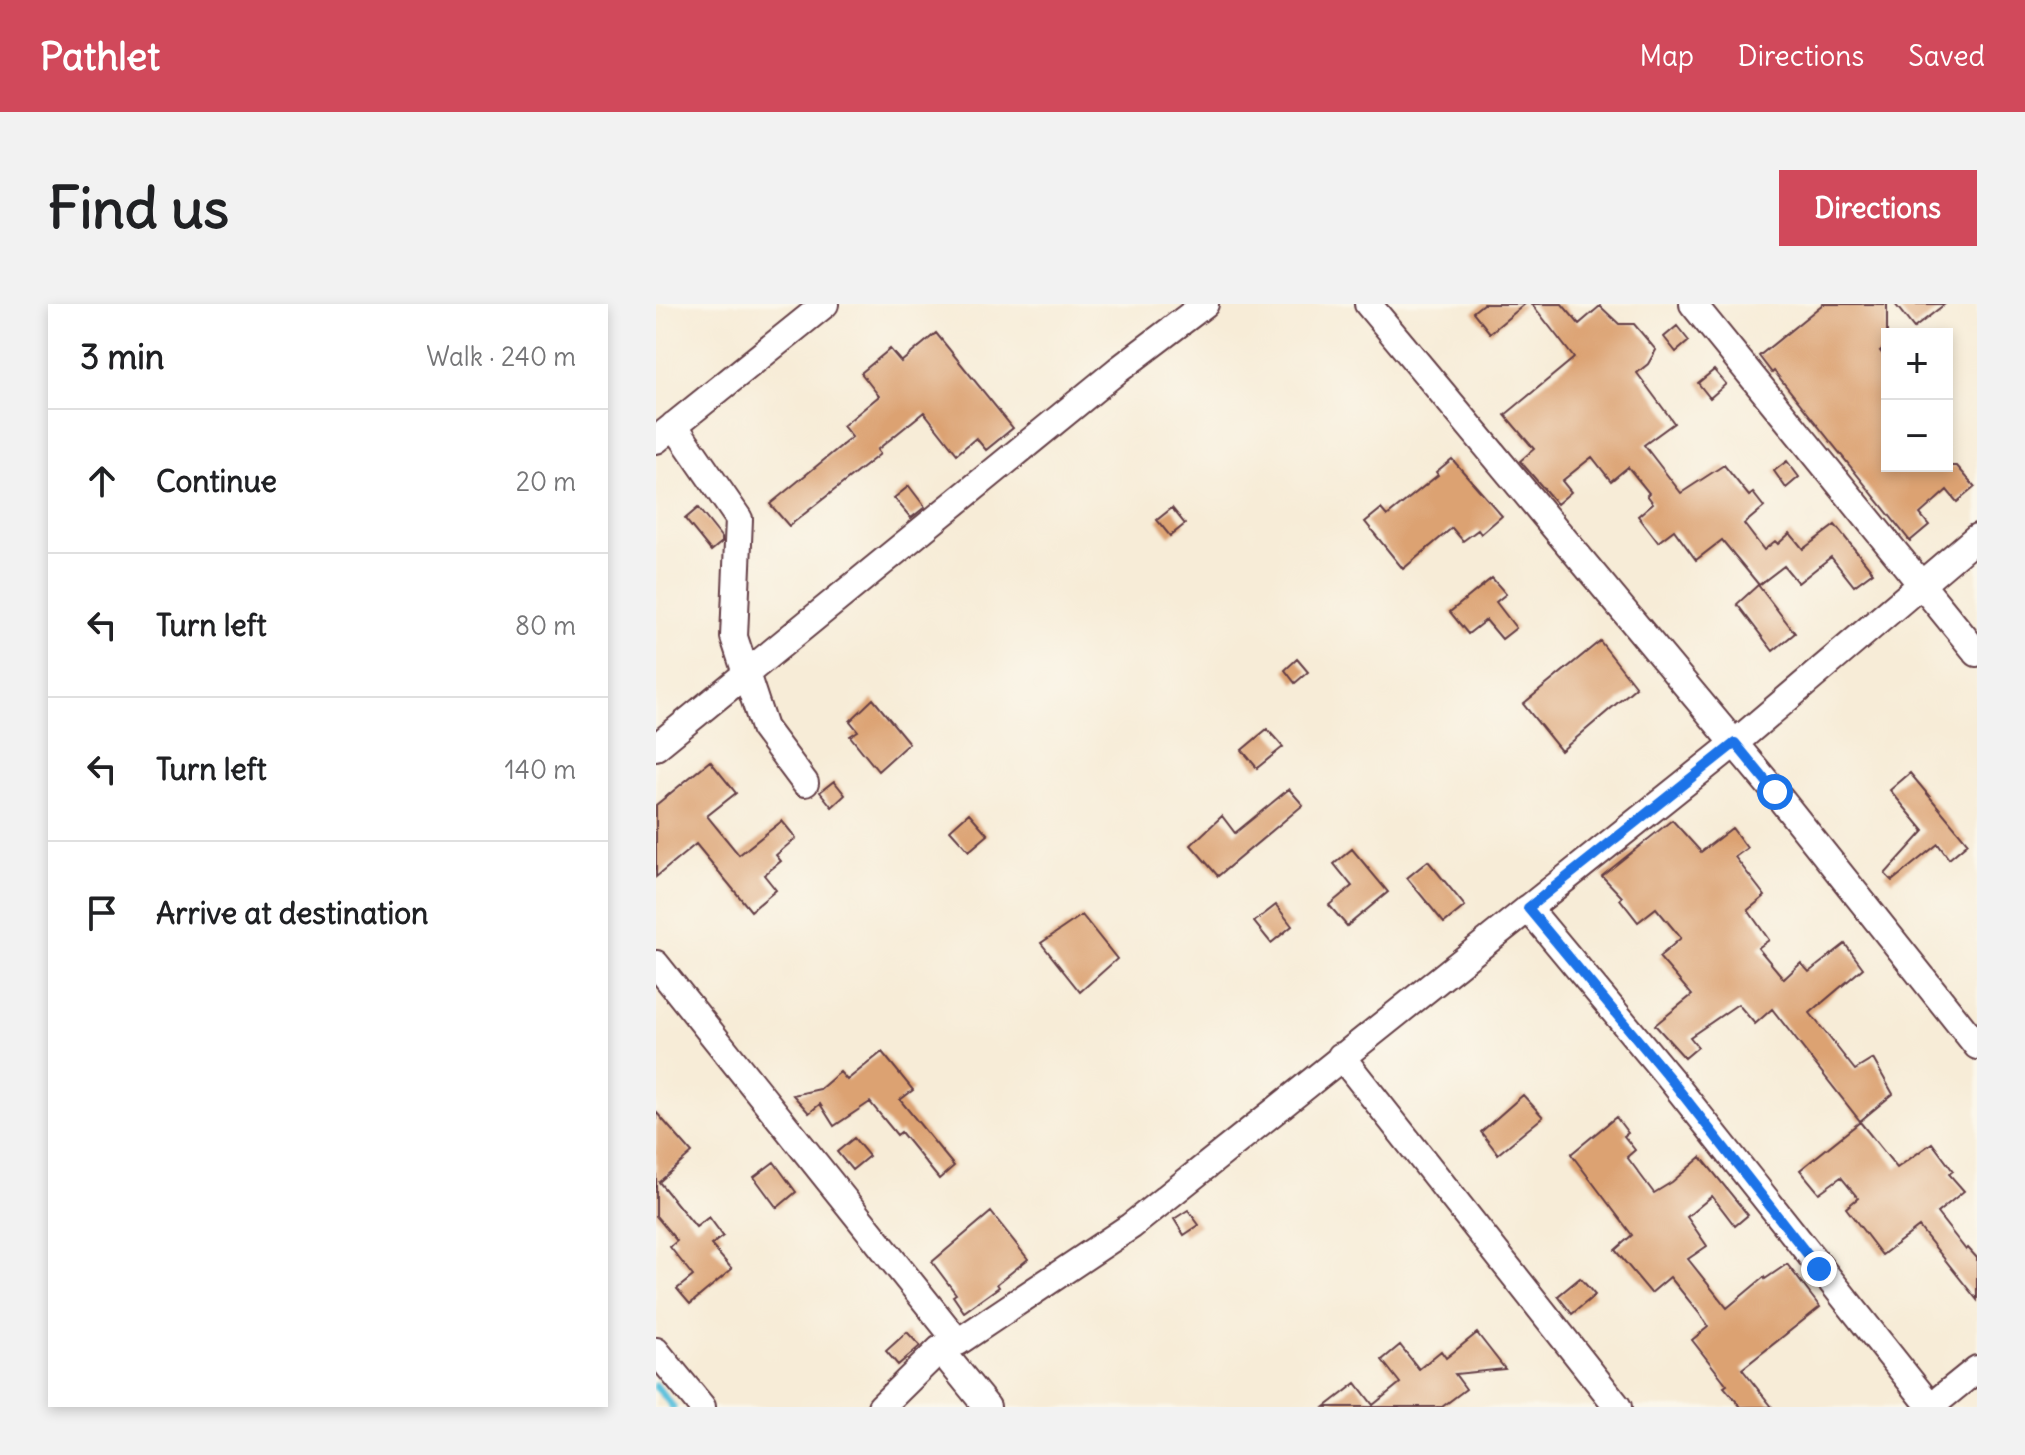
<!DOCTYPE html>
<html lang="en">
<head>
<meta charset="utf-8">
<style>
	body { margin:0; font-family:Delius,sans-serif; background:#f2f2f2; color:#202124 }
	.controls { position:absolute; right:24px; top:24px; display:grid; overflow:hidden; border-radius:0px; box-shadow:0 4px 12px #0003 }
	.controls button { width:72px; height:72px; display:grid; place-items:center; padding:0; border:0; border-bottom:2px solid #e0e0e0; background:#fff; color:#202124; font:40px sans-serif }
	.stop { position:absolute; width:24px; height:24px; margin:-18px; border:6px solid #1a73e8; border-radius:50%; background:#fff }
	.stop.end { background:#1a73e8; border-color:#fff; box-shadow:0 2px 8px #0008 }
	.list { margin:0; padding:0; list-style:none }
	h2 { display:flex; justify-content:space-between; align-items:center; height:104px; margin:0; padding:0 32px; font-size:34px }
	h2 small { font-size:26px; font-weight:400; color:#757577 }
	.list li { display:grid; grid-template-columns:52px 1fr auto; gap:24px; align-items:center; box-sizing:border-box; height:144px; padding:0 32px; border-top:2px solid #e0e0e0 }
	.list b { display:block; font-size:30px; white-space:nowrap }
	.list em { font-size:26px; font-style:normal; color:#757577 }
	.icon { flex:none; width:44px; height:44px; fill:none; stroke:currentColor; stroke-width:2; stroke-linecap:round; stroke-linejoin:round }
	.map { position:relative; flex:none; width:1321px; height:1103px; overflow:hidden; border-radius:0px }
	header { display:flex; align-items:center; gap:48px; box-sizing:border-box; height:112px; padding:0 40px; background:#d1495b; color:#fff }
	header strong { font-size:38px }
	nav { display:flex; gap:44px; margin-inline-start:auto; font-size:28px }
	.intro { display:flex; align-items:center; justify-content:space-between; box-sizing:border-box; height:192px; padding:0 48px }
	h1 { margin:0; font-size:56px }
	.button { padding:20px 36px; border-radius:0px; background:#d1495b; color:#fff; font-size:28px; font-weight:700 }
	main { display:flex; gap:48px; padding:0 48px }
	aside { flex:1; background:#fff; border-radius:0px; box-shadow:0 4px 12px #0003 }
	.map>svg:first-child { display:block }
</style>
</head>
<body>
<header>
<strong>Pathlet</strong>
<nav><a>Map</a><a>Directions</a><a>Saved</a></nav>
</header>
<div class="intro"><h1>Find us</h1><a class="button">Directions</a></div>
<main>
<aside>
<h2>3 min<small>Walk · 240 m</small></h2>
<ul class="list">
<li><svg class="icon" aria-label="ahead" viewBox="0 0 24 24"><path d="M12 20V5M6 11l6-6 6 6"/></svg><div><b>Continue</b></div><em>20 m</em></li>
<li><svg class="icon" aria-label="left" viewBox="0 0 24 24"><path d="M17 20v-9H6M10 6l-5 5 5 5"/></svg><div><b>Turn left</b></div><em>80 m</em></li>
<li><svg class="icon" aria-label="left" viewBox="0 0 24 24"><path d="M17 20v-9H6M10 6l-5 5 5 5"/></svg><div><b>Turn left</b></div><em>140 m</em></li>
<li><svg class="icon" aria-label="arrive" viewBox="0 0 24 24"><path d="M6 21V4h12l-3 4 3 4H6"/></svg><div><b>Arrive at destination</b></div></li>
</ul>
</aside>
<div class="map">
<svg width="1321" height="1103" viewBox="0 0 1321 1103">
	<rect width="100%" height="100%" fill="#fbf7ec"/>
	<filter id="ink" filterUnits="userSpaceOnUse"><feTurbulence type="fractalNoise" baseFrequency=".0125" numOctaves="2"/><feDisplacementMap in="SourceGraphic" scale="16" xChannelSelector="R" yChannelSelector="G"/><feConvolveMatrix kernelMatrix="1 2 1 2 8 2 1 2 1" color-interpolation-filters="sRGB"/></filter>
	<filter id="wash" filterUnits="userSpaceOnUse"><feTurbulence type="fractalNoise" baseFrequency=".006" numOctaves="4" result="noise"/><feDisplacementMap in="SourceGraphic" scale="32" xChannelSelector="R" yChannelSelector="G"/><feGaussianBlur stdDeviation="1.8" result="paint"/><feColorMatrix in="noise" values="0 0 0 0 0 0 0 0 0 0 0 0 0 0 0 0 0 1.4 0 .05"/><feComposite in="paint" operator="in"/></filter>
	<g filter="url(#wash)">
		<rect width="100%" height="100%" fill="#f7ecd7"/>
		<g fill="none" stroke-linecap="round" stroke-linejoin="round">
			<path stroke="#5ec2dd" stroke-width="7" d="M0 1082 17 1103"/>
		</g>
		<g id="blocks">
			<path fill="#dca272" d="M827 0H869L834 29 817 8Z
				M876 0H906L923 20 944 2 963 20H978L1000 46 992 60 981 69 1018 119 988 141 1025 189 1068 161 1093 192 1097 189 1108 203 1088 220 1108 246 1119 237 1122 240 1134 229 1147 245 1179 221 1217 268 1198 282 1175 253 1142 279 1128 262 1103 281 1066 236 1040 256 1018 226 1002 238 982 212 997 199 991 191 993 189 972 163 955 177 936 153 906 177 915 188 901 200 864 157 878 145 849 111 918 54Z
				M1167 0H1231V41L1224 47 1231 56V162H1301L1319 183 1301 198 1291 186 1264 210 1273 221 1254 237 1118 67 1116 69 1103 52Z
				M1239 0H1289L1258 24Z
				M1021 22 1033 37 1020 48 1008 33Z
				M280 29 357 124 330 146 320 134 301 150 268 108 221 146 224 150 133 222 114 200 196 133 187 122 223 92 205 69 234 45 245 58Z
				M1058 66 1070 80 1054 94 1042 79Z
				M796 155 846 212 825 230 822 226 807 237 796 224 747 265 709 218 725 205 731 212 782 171 780 168Z
				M1131 157 1143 173 1130 184 1118 167Z
				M253 182 269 203 255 214 238 194Z
				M42 204 66 234V238L55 247 29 215Z
				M516 204 529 220 514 232 501 216Z
				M836 274 850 290 840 298 860 324 846 335 830 316 812 330 794 308Z
				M1102 281 1139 329 1117 347 1081 300Z
				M944 337 980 383 905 447 867 400Z
				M641 355 652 368 639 379 629 366Z
				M217 395 253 439 222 467 194 432 202 427 194 417Z
				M611 425 627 443 601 464 586 446Z
				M54 457 80 489 51 512 83 551 126 517 140 534 120 551 125 557 108 571 120 586 95 607 40 540 0 573V501Z
				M1254 469 1312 539 1293 555 1282 540 1236 577 1229 570 1268 527 1234 486Z
				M178 477 189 491 176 503 164 488Z
				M633 485 647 501 562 572 535 541 566 512 579 529Z
				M313 509 332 531 313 547 294 526Z
				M1016 516 1045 548 1076 524 1091 544 1079 553 1109 592 1092 606 1113 636 1102 644 1128 675 1145 659 1153 668 1189 640 1207 664 1154 709 1199 766 1217 755 1237 790 1204 817 1116 705 1099 720 1082 700 1034 733 1042 743 1029 754 999 721 1036 691 1003 653 1025 634 1000 604 982 618 964 595 966 593 946 572Z
				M696 545 732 588 691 622 673 601 696 582 678 560Z
				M772 557 809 602 788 619 751 574Z
				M620 601 636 622 615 639 598 618Z
				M426 611 461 655 424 688 385 639Z
				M226 748 257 786 244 796 298 862 283 875 245 828 241 831 214 798 178 822 164 800 153 809 137 791 164 785 184 768 191 776Z
				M867 791 887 813 842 850 825 828Z
				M0 808 36 849 3 878 40 923 53 913 67 932 55 941 76 965 34 1000 21 985 37 972 14 943 21 937 0 912Z
				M960 813 972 829 968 832 979 846 971 853 998 889 1016 878 1045 853 1092 911 1079 922 1056 892 1031 913 1051 942 1032 955 1071 1004 1108 973 1109 975 1131 960 1164 1003 1086 1065 1116 1103H1085L1068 1083 1071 1081 1036 1036 1052 1023 1043 1009 1014 973 995 989 959 946 976 931 915 850Z
				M1204 818 1241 864 1276 839 1297 867 1293 870 1308 887 1281 909 1310 946 1312 944 1321 954V996L1263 923 1226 951 1190 904 1202 894 1185 873 1163 889 1144 866Z
				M198 834 213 852 196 866 181 848Z
				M118 858 140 888 121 904 98 873Z
				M532 906 543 921 528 931 518 915Z
				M335 908 372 955 341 980 343 983 308 1008 297 992 300 990 276 958Z
				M924 974 939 991 916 1010 902 992Z
				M251 1028 264 1042 242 1061 230 1047Z
				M821 1029 849 1065 799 1070 810 1085 786 1103H669L700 1079 717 1101 744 1079 726 1056 744 1041 763 1065 785 1047 790 1054Z"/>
		</g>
	</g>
	<g filter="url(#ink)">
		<use href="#blocks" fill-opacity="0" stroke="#643e45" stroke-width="2"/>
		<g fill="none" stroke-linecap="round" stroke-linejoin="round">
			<defs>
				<path id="minor" d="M712 0 1119 488 1321 742
					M1037 0 1321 349
					M18 121 83 215 78 333 108 424 149 479
					M0 136 169 0
					M0 443 462 66 549 0
					M872 604 1016 777 1275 1103
					M0 660 302 1038
					M685 752 962 1103
					M284 1045 331 1103
					M0 1047 46 1103
					M225 1103 284 1045 302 1038 475 922 1079 439 1321 233
					M1274 1103 1321 1065"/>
			</defs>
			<use href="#minor" stroke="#643e45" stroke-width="30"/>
			<use href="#minor" stroke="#fff" stroke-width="26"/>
		</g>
	</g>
	<g fill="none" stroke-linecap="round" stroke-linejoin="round" filter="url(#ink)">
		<path stroke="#1a73e8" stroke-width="10" d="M1119 488 1079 439 872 604 1016 777 1163 965"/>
	</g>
</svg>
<div class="controls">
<button>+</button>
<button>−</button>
</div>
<div class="stop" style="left:1119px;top:488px"></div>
<div class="stop end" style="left:1163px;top:965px"></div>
</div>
</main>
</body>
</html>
